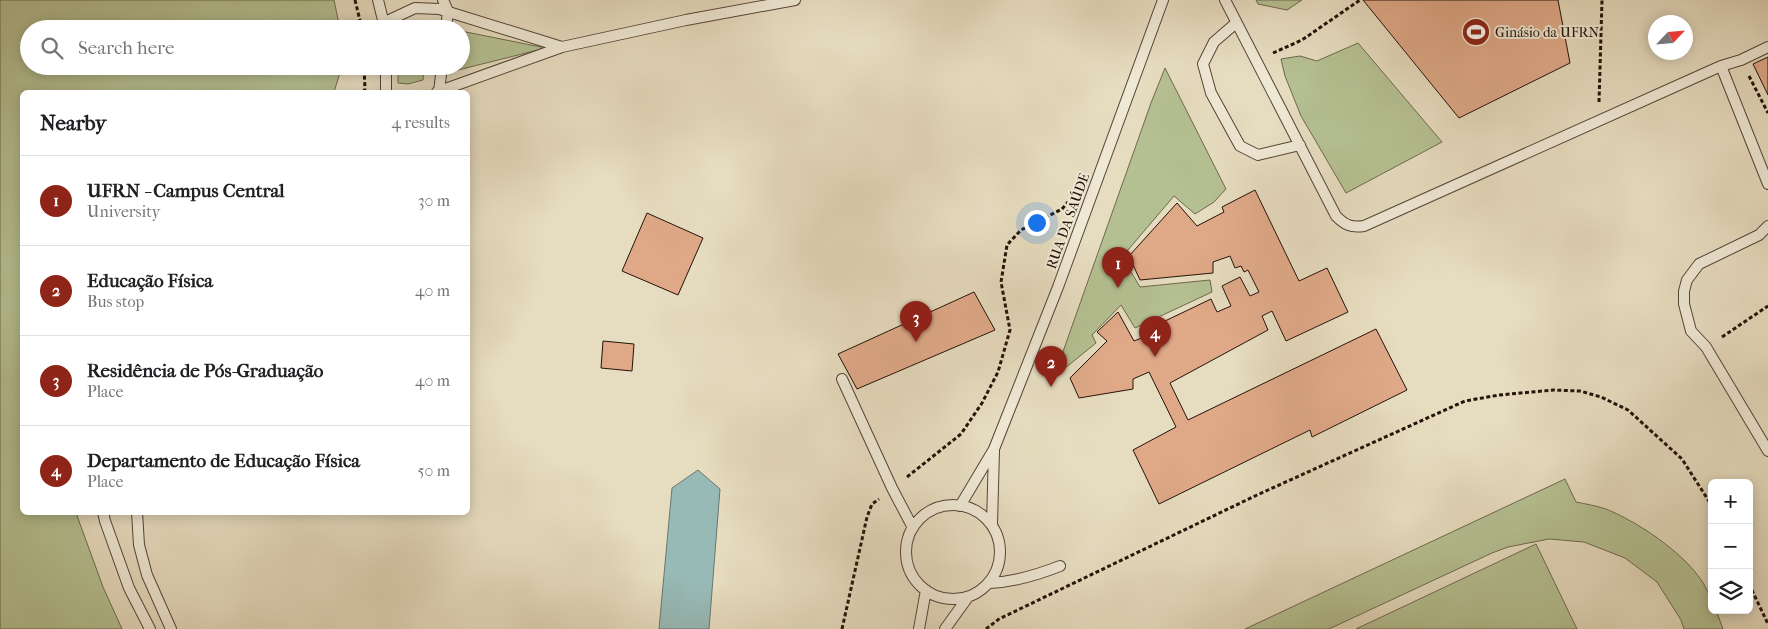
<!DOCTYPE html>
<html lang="en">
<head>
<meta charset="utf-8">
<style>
	body { margin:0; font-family:"IM FELL French Canon",serif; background:#f6f6f6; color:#202124 }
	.controls { position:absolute; right:15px; bottom:15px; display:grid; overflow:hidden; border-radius:8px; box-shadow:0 2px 12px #0003 }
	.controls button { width:45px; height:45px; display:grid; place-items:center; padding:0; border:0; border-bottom:1px solid #e0e0e0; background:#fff; color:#202124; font:25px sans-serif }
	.compass { position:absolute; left:1648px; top:15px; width:45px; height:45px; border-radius:50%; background:#fff; box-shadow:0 2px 12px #0003; rotate:64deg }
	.you { position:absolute; left:1036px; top:222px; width:18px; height:18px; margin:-12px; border:4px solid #fff; border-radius:50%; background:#1a73e8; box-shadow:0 0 0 8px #1a73e833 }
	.badge { display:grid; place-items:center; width:32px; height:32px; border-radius:50%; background:#8f2418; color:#fff; font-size:16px; font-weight:700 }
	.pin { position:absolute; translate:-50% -41px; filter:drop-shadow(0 1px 2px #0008) }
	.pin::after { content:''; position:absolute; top:26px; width:18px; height:15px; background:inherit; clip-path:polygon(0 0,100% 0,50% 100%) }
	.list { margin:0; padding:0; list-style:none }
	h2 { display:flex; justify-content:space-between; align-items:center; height:65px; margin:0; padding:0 20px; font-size:21px }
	h2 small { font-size:16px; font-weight:400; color:#757577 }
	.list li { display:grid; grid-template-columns:32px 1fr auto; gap:15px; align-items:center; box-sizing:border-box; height:90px; padding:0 20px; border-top:1px solid #e0e0e0 }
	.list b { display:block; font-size:19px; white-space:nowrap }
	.list p { margin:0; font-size:16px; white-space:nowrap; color:#757577 }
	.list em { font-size:16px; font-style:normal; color:#757577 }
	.icon { flex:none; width:28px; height:28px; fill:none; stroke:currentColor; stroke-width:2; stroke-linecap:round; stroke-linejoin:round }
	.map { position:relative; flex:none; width:1768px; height:629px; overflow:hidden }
	.search { position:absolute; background:#fff; box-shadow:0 2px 12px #0003; left:20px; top:20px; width:450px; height:55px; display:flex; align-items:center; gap:12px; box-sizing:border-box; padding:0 18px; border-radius:28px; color:#757577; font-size:19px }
	.panel { position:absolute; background:#fff; box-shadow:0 2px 12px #0003; left:20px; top:90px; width:450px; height:425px; border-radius:8px }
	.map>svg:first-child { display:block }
</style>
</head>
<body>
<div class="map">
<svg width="1768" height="629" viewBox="0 0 1768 629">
	<rect width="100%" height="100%" fill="#e6dcbf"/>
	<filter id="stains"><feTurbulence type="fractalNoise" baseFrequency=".004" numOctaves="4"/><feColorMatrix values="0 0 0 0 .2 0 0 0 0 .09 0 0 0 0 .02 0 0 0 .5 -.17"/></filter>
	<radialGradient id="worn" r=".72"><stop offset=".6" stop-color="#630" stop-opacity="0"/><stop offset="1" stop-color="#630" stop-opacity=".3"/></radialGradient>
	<path fill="#b5c092" stroke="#6d694e" d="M0 0H334L340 29H29V66H342L334 92H22V512L76 513 103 587 122 629H0Z
		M1256 0H1302L1287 10 1258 4Z
		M461 31 546 48 454 71 455 66H461Z
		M1358 43 1442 142 1346 193 1301 116 1285 76 1281 59 1300 56 1317 61Z
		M398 66H424L423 80 408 84 398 83Z
		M1165 68 1226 189 1214 202 1195 214 1174 196 1122 257 1140 287 1210 280 1212 292 1135 328 1121 305 1092 335 1096 343 1054 377 1151 103Z
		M1565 479 1576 502C1586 504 1597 506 1606 509 1641 523 1712 569 1712 610H1716L1723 629H1684L1681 620 1657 582 1625 558 1584 542 1549 539 1508 547 1492 553 1329 629H1245Z
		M1536 544 1577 629H1356Z"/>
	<path fill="#97bab6" stroke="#697771" d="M698 470 720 489 709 629H659L672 488Z"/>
	<path fill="#dfa988" stroke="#25120a" d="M1363 0H1558L1570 63 1459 118Z
		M1768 57V95L1753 64Z
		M1255 190 1299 281 1327 268 1348 312 1286 341 1272 311 1262 316 1268 330 1170 383 1188 420 1376 329 1407 390 1312 437 1310 430 1159 504 1133 450 1176 427 1149 372 1133 379V389L1079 398 1070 378 1107 341 1097 332 1118 312 1134 341 1144 337 1142 332 1211 299 1217 312 1231 306 1222 286 1240 277 1250 296 1259 292 1248 270 1244 272 1241 266 1235 268 1230 256 1213 262V273L1140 280 1129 256 1177 203 1197 226 1224 212 1222 207Z
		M647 213 703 238 678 295 622 271Z
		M974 292 995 330 857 389 838 354Z
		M603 341 634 344 632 371 601 368Z"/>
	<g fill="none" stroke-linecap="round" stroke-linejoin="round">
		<defs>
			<path id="lane" d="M378 0 385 28
				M443 0 448 11 446 29
				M1225 0 1336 216C1345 225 1351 228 1364 226L1721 66
				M385 22 415 8 439 9 562 47
				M1236 23 1214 42 1203 64 1211 93 1240 146 1258 155 1300 145
				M1768 47 1741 60 1721 66 1768 184
				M386 92V66
				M437 92 562 47 686 20 795 0
				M439 92 442 66
				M1768 226 1759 235 1699 264 1687 280 1684 291V304L1691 331 1706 347 1768 451
				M842 379 892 488 913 528
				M906 552a47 47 0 1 1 94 0a47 47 0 1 1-94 0Z
				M960 506 994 449 1058 287 1163 0
				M103 512 105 521 129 588 150 629
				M137 512 139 545 147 575 171 629
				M992 525 994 450
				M990 583C1015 582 1037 575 1060 566
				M919 629 926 590
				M945 629 968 597"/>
		</defs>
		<use href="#lane" stroke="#554437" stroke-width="12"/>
		<path stroke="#25120a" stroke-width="3" stroke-dasharray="4 2.5" stroke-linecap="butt" d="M355 0 362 29
			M1273 53 1302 40 1360 0
			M1749 76 1768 113
			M363 92 365 89 364 66
			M1599 102 1602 0
			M1722 337 1768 306
			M907 477 961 434 982 403 998 372 1010 330 1001 282 1007 245 1021 230 1062 209 1068 202
			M1749 584 1768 624
			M842 629 867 517 872 504 879 499
			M986 629 999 619 1257 495 1465 401 1499 395 1554 390 1580 391 1601 397 1628 410 1682 459 1712 506"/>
		<use href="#lane" stroke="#efe8d5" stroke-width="10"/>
	</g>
	<defs>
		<symbol id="stadium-disc" viewBox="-11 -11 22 22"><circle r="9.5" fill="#8f2418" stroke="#efe8d5"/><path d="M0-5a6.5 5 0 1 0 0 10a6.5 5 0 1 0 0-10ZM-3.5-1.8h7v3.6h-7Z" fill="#fff"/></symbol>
	</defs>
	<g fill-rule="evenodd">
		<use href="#stadium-disc" x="1460" y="16" width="32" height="32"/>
	</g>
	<g text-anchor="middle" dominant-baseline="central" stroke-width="4" stroke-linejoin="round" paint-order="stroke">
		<g font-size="14" fill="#25120a" stroke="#efe8d5" text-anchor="start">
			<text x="1495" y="32">Ginásio da UFRN</text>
		</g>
		<g font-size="14" fill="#25120a" stroke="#efe8d5">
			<text transform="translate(1068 221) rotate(-70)">RUA DA SAÚDE</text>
		</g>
	</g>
	<rect width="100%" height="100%" filter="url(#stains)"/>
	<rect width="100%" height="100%" fill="url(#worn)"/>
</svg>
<div class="controls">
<button>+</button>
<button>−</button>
<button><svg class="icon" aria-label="layers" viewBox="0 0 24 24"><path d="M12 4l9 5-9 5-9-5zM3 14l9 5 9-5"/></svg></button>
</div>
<svg class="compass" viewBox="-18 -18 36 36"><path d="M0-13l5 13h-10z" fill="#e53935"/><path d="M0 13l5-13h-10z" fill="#757577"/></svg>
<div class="you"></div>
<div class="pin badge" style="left:1118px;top:288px">1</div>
<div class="pin badge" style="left:1051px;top:387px">2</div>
<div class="pin badge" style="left:916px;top:342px">3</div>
<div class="pin badge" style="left:1155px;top:357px">4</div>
<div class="search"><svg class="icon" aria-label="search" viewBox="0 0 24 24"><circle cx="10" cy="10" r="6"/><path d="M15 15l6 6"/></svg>Search here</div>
<section class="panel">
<h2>Nearby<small>4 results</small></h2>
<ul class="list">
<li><span class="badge">1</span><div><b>UFRN - Campus Central</b><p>University</p></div><em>30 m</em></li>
<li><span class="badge">2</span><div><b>Educação Física</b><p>Bus stop</p></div><em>40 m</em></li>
<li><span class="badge">3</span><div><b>Residência de Pós-Graduação</b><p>Place</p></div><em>40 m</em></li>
<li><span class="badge">4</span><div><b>Departamento de Educação Física</b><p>Place</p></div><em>50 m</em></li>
</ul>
</section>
</div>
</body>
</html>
